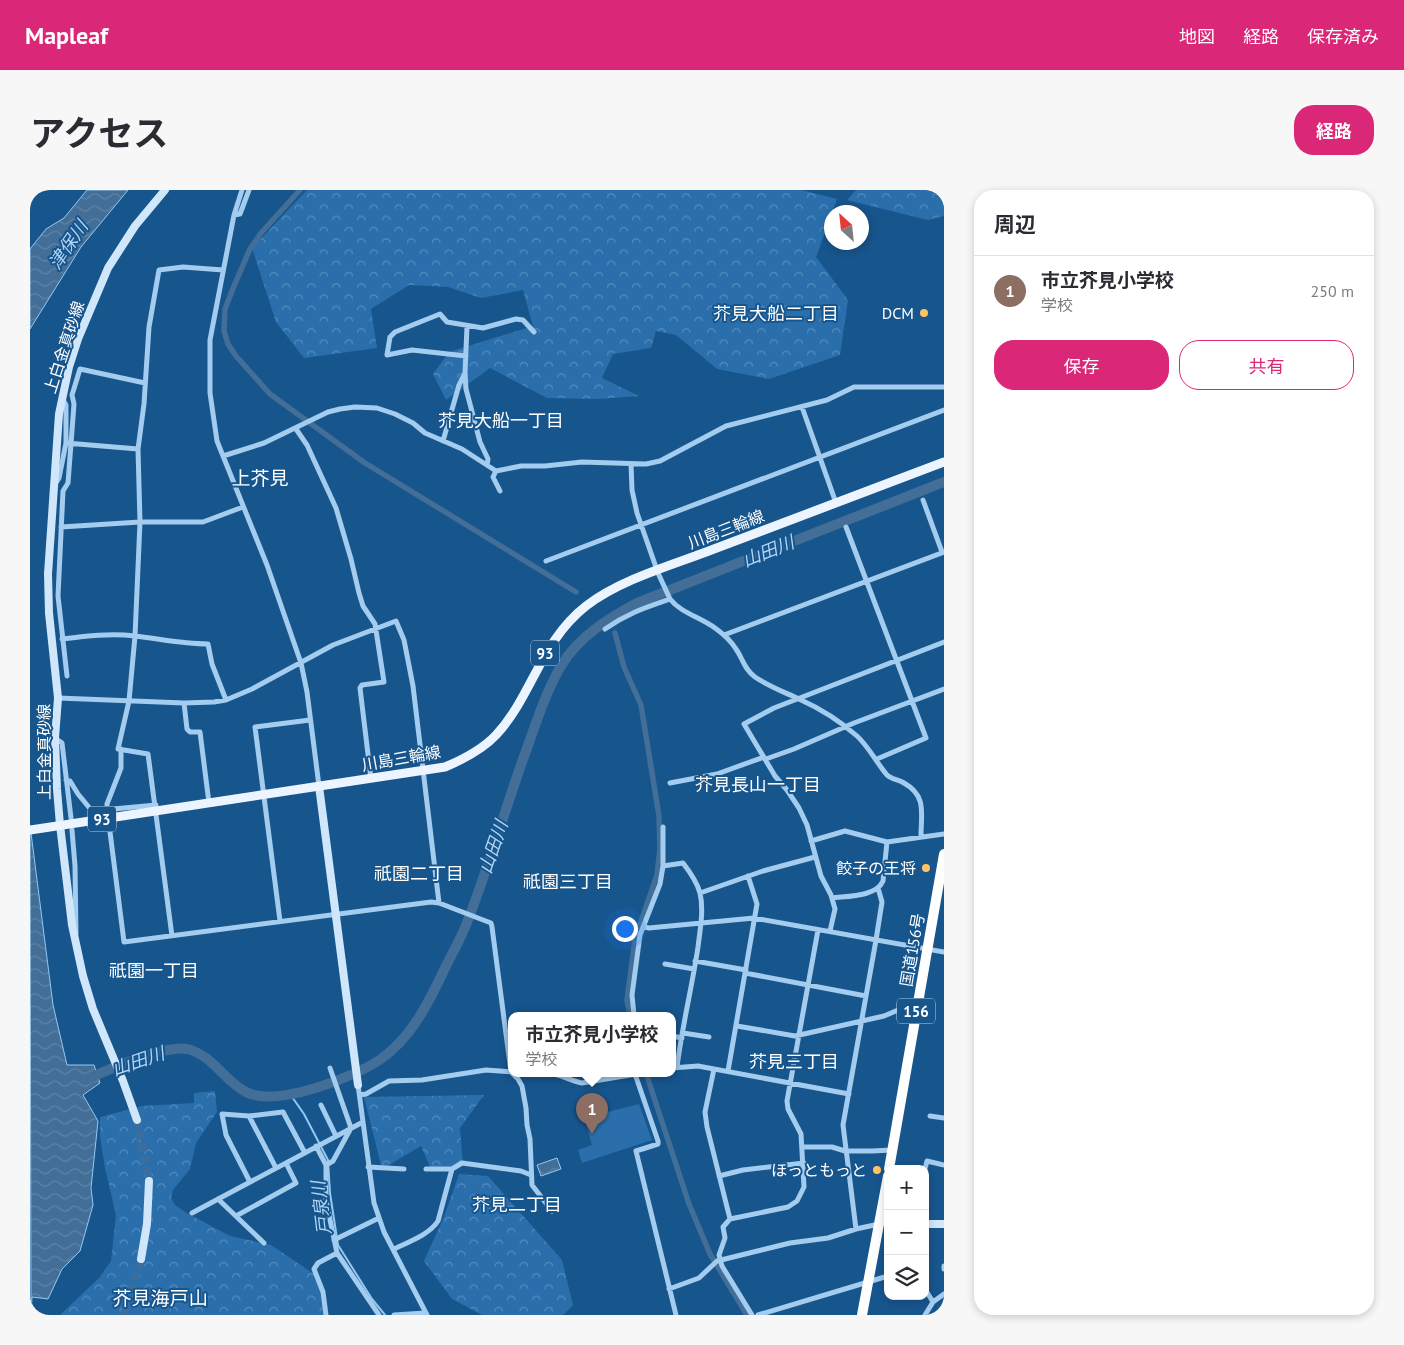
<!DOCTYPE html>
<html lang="ja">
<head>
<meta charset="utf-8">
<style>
	body { margin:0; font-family:"PT Sans","Noto Sans JP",sans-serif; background:#f7f7f7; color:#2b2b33 }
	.controls { position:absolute; right:15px; bottom:15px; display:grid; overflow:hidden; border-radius:10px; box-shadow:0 2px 8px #0003 }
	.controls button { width:45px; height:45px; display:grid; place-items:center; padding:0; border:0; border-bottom:1px solid #e1e1e2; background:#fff; color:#2b2b33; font:25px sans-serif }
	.compass { position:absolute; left:794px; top:15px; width:45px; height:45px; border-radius:50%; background:#fff; box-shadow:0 2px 8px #0003; rotate:333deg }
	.you { position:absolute; left:594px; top:738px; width:18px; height:18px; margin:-12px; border:4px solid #fff; border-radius:50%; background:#1a73e8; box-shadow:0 0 0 8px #1a73e833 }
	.badge { display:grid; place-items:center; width:32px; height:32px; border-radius:50%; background:#db2777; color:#fff; font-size:16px; font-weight:700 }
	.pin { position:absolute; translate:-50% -41px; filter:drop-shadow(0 1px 2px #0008) }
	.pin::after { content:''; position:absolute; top:26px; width:18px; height:15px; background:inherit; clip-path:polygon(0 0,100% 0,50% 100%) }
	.popup { position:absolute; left:478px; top:822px; width:168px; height:65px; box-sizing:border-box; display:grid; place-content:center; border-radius:10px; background:#fff; filter:drop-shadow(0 1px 4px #0005); font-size:16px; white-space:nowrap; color:#7c7c81 }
	.popup b { font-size:19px; color:#2b2b33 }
	.popup::after { content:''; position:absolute; left:50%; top:100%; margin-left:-10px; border:10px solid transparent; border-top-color:#fff }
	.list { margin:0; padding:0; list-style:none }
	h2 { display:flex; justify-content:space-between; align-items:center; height:65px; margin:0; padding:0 20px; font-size:21px }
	h2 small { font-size:16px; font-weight:400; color:#7c7c81 }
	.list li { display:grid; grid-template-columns:32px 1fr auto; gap:15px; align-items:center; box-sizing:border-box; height:70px; padding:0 20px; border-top:1px solid #e1e1e2 }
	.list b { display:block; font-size:19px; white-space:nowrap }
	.list p { margin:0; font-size:16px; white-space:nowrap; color:#7c7c81 }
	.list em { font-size:16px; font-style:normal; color:#7c7c81 }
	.actions { display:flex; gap:10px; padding:15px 20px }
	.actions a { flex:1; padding:11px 0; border:1px solid #db2777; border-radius:20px; text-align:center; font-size:18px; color:#db2777 }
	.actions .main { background:#db2777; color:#fff }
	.icon { flex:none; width:28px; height:28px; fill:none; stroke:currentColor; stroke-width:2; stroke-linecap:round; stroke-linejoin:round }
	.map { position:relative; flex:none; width:914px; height:1125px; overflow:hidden; border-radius:20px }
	header { display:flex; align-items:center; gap:30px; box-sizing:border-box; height:70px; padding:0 25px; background:#db2777; color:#fff }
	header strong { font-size:24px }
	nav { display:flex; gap:28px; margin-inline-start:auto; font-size:18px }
	.intro { display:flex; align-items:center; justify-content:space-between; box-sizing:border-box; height:120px; padding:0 30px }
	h1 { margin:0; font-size:35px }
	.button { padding:12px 22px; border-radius:20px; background:#db2777; color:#fff; font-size:18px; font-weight:700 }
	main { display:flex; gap:30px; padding:0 30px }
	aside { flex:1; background:#fff; border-radius:20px; box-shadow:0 2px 8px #0003 }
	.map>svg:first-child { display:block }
</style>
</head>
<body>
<header>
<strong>Mapleaf</strong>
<nav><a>地図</a><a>経路</a><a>保存済み</a></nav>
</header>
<div class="intro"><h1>アクセス</h1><a class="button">経路</a></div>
<main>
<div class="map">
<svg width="914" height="1125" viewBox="0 0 914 1125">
	<defs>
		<pattern id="forest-crowns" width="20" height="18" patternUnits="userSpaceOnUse" patternTransform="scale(1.25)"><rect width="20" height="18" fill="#2a6fac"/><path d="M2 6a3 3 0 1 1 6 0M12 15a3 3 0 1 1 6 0" fill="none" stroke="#558cbd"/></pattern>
		<pattern id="water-waves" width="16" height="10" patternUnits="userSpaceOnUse" patternTransform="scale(1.25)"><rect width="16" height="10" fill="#426e97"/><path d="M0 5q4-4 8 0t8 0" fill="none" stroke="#5e84a7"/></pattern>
	</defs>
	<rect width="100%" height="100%" fill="#17558d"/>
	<path fill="#2a6fac" d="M609 914 622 950 552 973 548 960 562 955 554 928Z"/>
	<path fill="url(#forest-crowns)" d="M277 0H771L807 9 786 67 818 110 810 165 739 189 687 179 646 145 626 141 621 158 583 164 572 188 609 206 569 209 517 208 460 178 416 210 403 184 419 162 503 136 493 100 451 108 418 97 379 95 341 119 347 158 274 168 246 132 222 58Z
		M826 0H914V26L898 30 817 10Z
		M185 901 187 922 166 953 160 979 143 1000 141 1008 145 1015 155 1022 200 1046 241 1055 284 1084 293 1102 295 1125H30L69 1088 81 1071 86 1025 75 978 70 945V927L112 916 164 913V903Z
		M454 905 430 938 433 976 400 977 391 956 352 979 334 907Z
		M429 984 458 986 532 1070 543 1115 533 1125H452L422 1109 394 1071 414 1027Z"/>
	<path fill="url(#water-waves)" stroke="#95c8f1" d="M57 0H98L51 57 0 139V59L16 39 34 28Z
		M0 635 23 815 37 875H64L70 893 53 905 68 931 61 998 63 1015 50 1061 32 1079 18 1109 2 1107 1 1125Z
		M527 968 531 979 511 986 507 975Z"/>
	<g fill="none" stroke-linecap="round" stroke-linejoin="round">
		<path stroke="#95c8f1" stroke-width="2" d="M260 904 274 924 298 970 300 1003 308 1055 342 1109 355 1125"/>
		<path stroke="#426e97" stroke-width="5.5" d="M270 0 231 43 220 59 204 96 195 119 194 141 198 154 206 166 240 204 335 273 546 402
			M585 443 594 477 611 515 629 626 630 658 627 685 605 749 597 810 600 825
			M616 883 659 1014 680 1064 717 1125"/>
		<path stroke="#426e97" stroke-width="10" d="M55 890C77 880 135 855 157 859 183 865 194 891 216 902 246 918 325 887 351 869 382 847 399 812 415 778 422 764 430 750 436 735 457 682 473 626 492 572 504 540 514 505 531 476 549 446 578 429 607 413L914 292"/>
		<path stroke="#3a6e9e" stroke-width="8" stroke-dasharray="8 4" stroke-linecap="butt" d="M107 930 119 991
			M94 1125 111 1069"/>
		<path stroke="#a3ccef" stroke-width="5" d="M212 0 204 25 180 150V203L187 251 237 375 271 473 277 502 289 596
			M204 25 210 24 219 0
			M437 136 435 183 436 199 450 252 458 269 457 275
			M436 166 382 160 357 165 360 147 365 142 410 124 417 132 453 138 486 129 493 130 504 142
			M32 208 36 215V253
			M772 217 806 313
			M266 239 277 255 306 318 321 369 329 403 333 416 345 434 354 492 332 495 330 498 341 589
			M413 251 429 195 435 183
			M193 266 234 253 298 222 310 219 325 217 347 218 365 224 383 233 395 243 432 259 466 281 491 276H515L552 272 616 274 630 271 696 236 797 210 824 197H914
			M466 281 463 287 470 301
			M25 294 29 288 36 253 108 259
			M893 310 912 362
			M31 337 110 332H173L213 317
			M816 337 896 548 847 569
			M516 371 914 220
			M640 409C651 423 670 427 685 438 692 443 701 451 706 459 713 469 714 479 725 487 738 496 754 502 769 509 789 518 810 531 827 546 839 557 846 572 857 585 861 589 869 590 874 593 897 606 891 623 891 646
			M575 439C598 423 614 418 640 409L628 383 607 323 602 300 601 274
			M694 445 914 362
			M32 449C56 446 81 443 105 446 130 449 153 454 178 454L182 474 196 510
			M37 486 28 406 33 301 38 293 44 214 42 205 50 179 115 193
			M28 508 154 513 184 512 196 510 222 499 303 455 366 431 374 450 383 496 409 713
			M154 513 157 539 160 542H170L179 613
			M25 548 32 553 41 628
			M736 569 764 559 824 533 914 499
			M36 590 40 591 48 604 62 621 126 615
			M640 593 687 584 734 567
			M77 621V614L91 578V559
			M79 634 94 752 401 712 409 713 461 733 462 737 481 882 488 889 492 896 496 918 497 935 500 949 502 995 522 1021
			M42 640 45 676 46 744
			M781 651 815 641 857 652 914 644
			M633 676 653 673C660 682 667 692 670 703 674 720 670 740 668 757 662 797 652 837 647 877
			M670 703 733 681 785 667
			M802 708C817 706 846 707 853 691L857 652
			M250 731 225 537 280 530
			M614 737 619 738 724 728 914 762
			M800 741 805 719 801 705 791 686 777 635 769 618 757 600 745 586 714 534 744 518 914 452
			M142 746 118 564 88 559 99 511 105 446 110 332 108 259 114 214 119 137 129 80 153 77 193 80
			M665 771 716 780
			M635 774 664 779
			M715 783 836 806
			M604 825 602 805 610 745 630 694 633 676V637
			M707 836 765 846 854 826 887 812
			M653 843 679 847
			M642 846 652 848
			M642 878 668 876 819 904
			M684 879 675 922 677 937 700 1029
			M698 881 727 714 718 686
			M516 883C530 883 539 891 552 893L612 883
			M605 884 628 951V954L606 961 646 1125
			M328 895 344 1013 354 1042 397 1125
			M330 905 336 904 359 891 392 890 456 880 482 882
			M291 915 306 946
			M219 926 246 978
			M900 926 914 928
			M286 956 296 975V1011L307 1063 349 1125
			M772 957H802L815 961H842L862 960
			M296 975 303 971 321 938 300 878
			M338 977 374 979
			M396 979H422L432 973 491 981 501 985
			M895 979 897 971 914 975
			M689 986 713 980 774 973
			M220 992 196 945 192 924 219 926 253 922 275 963
			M188 1009 234 1053
			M162 1023 333 932
			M206 1026 266 993 256 973
			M826 1039 813 935 846 750 852 712 848 698
			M304 1050 349 1028
			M364 1059C378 1052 399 1045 408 1031L422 979
			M914 1076V1079
			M639 1099 669 1088 687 1071 760 1053 798 1048 826 1039 849 1034
			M895 1099 903 1112
			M296 1125 293 1102 284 1079 288 1073 307 1063
			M364 1125 395 1123
			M722 1125 692 1076 689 1065 695 1048 693 1037 700 1029 758 1017 767 1011 774 997 771 944 758 919 757 911 788 740
			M728 1125 858 1086
			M895 1125 903 1112 914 1104"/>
		<path stroke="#d0e6fa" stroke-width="8" d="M289 596 328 895
			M107 930 93 891 63 819 53 786 42 735 30 635 27 599 25 548 28 508 19 423 18 384 29 224 39 177 48 149 78 78 105 36 135 0
			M895 1034H914
			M111 1069 117 1034 119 991"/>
		<path stroke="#ebf4ff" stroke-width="9" d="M0 640 415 577C434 569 452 560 466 545 503 505 510 452 556 416 591 389 643 375 684 359 761 330 837 301 914 272"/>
		<path stroke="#fff" stroke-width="10" d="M859 979 914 664
			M832 1125 858 986"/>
	</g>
	<g fill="#ffc461" stroke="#17558d" stroke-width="2">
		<circle cx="894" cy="123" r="5"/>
		<circle cx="896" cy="678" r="5"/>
		<circle cx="847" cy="980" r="5"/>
	</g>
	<g text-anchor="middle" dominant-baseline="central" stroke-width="4" stroke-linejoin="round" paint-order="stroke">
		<g fill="#17558d" stroke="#b9ccdd" stroke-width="1">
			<rect x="501" y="450.5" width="28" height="25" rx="4"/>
			<rect x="58" y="616.5" width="28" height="25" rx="4"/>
			<rect x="867" y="808.5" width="38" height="25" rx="4"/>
		</g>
		<g font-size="15" font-weight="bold" fill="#fff">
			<text x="515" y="463">93</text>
			<text x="72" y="629">93</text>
			<text x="886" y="821">156</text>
		</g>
		<g font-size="16" fill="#fff" stroke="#17558d" text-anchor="end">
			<text x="884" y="123">DCM</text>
			<text x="886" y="678">餃子の王将</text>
			<text x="837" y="980">ほっともっと</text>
		</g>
		<g font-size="16" fill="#fff" stroke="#17558d">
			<text transform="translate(34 157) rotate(-72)">上白金真砂線</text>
			<text transform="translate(696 339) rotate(-21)">川島三輪線</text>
			<text transform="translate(14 562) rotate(-90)">上白金真砂線</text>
			<text transform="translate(371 568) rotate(-10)">川島三輪線</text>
			<text transform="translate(882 760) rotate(-80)">国道156号</text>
		</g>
		<g font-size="18" font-style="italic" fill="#afd5f6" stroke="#17558d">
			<text transform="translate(38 55) rotate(-56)">津保川</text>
			<text transform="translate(738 361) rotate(-22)">山田川</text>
			<text transform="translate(463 657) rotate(-71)">山田川</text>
			<text transform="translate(108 871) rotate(-19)">山田川</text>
			<text transform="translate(291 1018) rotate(-97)">戸泉川</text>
		</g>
		<g font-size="18" fill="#fff" stroke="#17558d">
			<text x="746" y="123">芥見大船二丁目</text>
			<text x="471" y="230">芥見大船一丁目</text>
			<text x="728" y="594">芥見長山一丁目</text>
			<text x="389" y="683">祇園二丁目</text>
			<text x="538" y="691">祇園三丁目</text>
			<text x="124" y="780">祇園一丁目</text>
			<text x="764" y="871">芥見三丁目</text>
			<text x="487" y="1014">芥見二丁目</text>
		</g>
		<g font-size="19" fill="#fff" stroke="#17558d">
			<text x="230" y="288">上芥見</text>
			<text x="130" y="1108">芥見海戸山</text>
		</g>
	</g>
</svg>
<div class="controls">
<button>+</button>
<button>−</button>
<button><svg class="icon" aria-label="layers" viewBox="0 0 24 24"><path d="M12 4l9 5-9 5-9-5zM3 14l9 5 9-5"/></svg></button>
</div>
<svg class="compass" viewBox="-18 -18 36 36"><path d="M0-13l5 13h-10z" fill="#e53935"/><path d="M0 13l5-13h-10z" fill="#7c7c81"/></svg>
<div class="you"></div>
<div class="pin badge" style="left:562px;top:944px;background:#8d6e63">1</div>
<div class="popup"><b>市立芥見小学校</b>学校</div>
</div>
<aside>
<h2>周辺<small></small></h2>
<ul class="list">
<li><span class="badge" style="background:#8d6e63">1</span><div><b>市立芥見小学校</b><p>学校</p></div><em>250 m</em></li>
</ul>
<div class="actions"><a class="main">保存</a><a>共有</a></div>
</aside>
</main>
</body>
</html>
